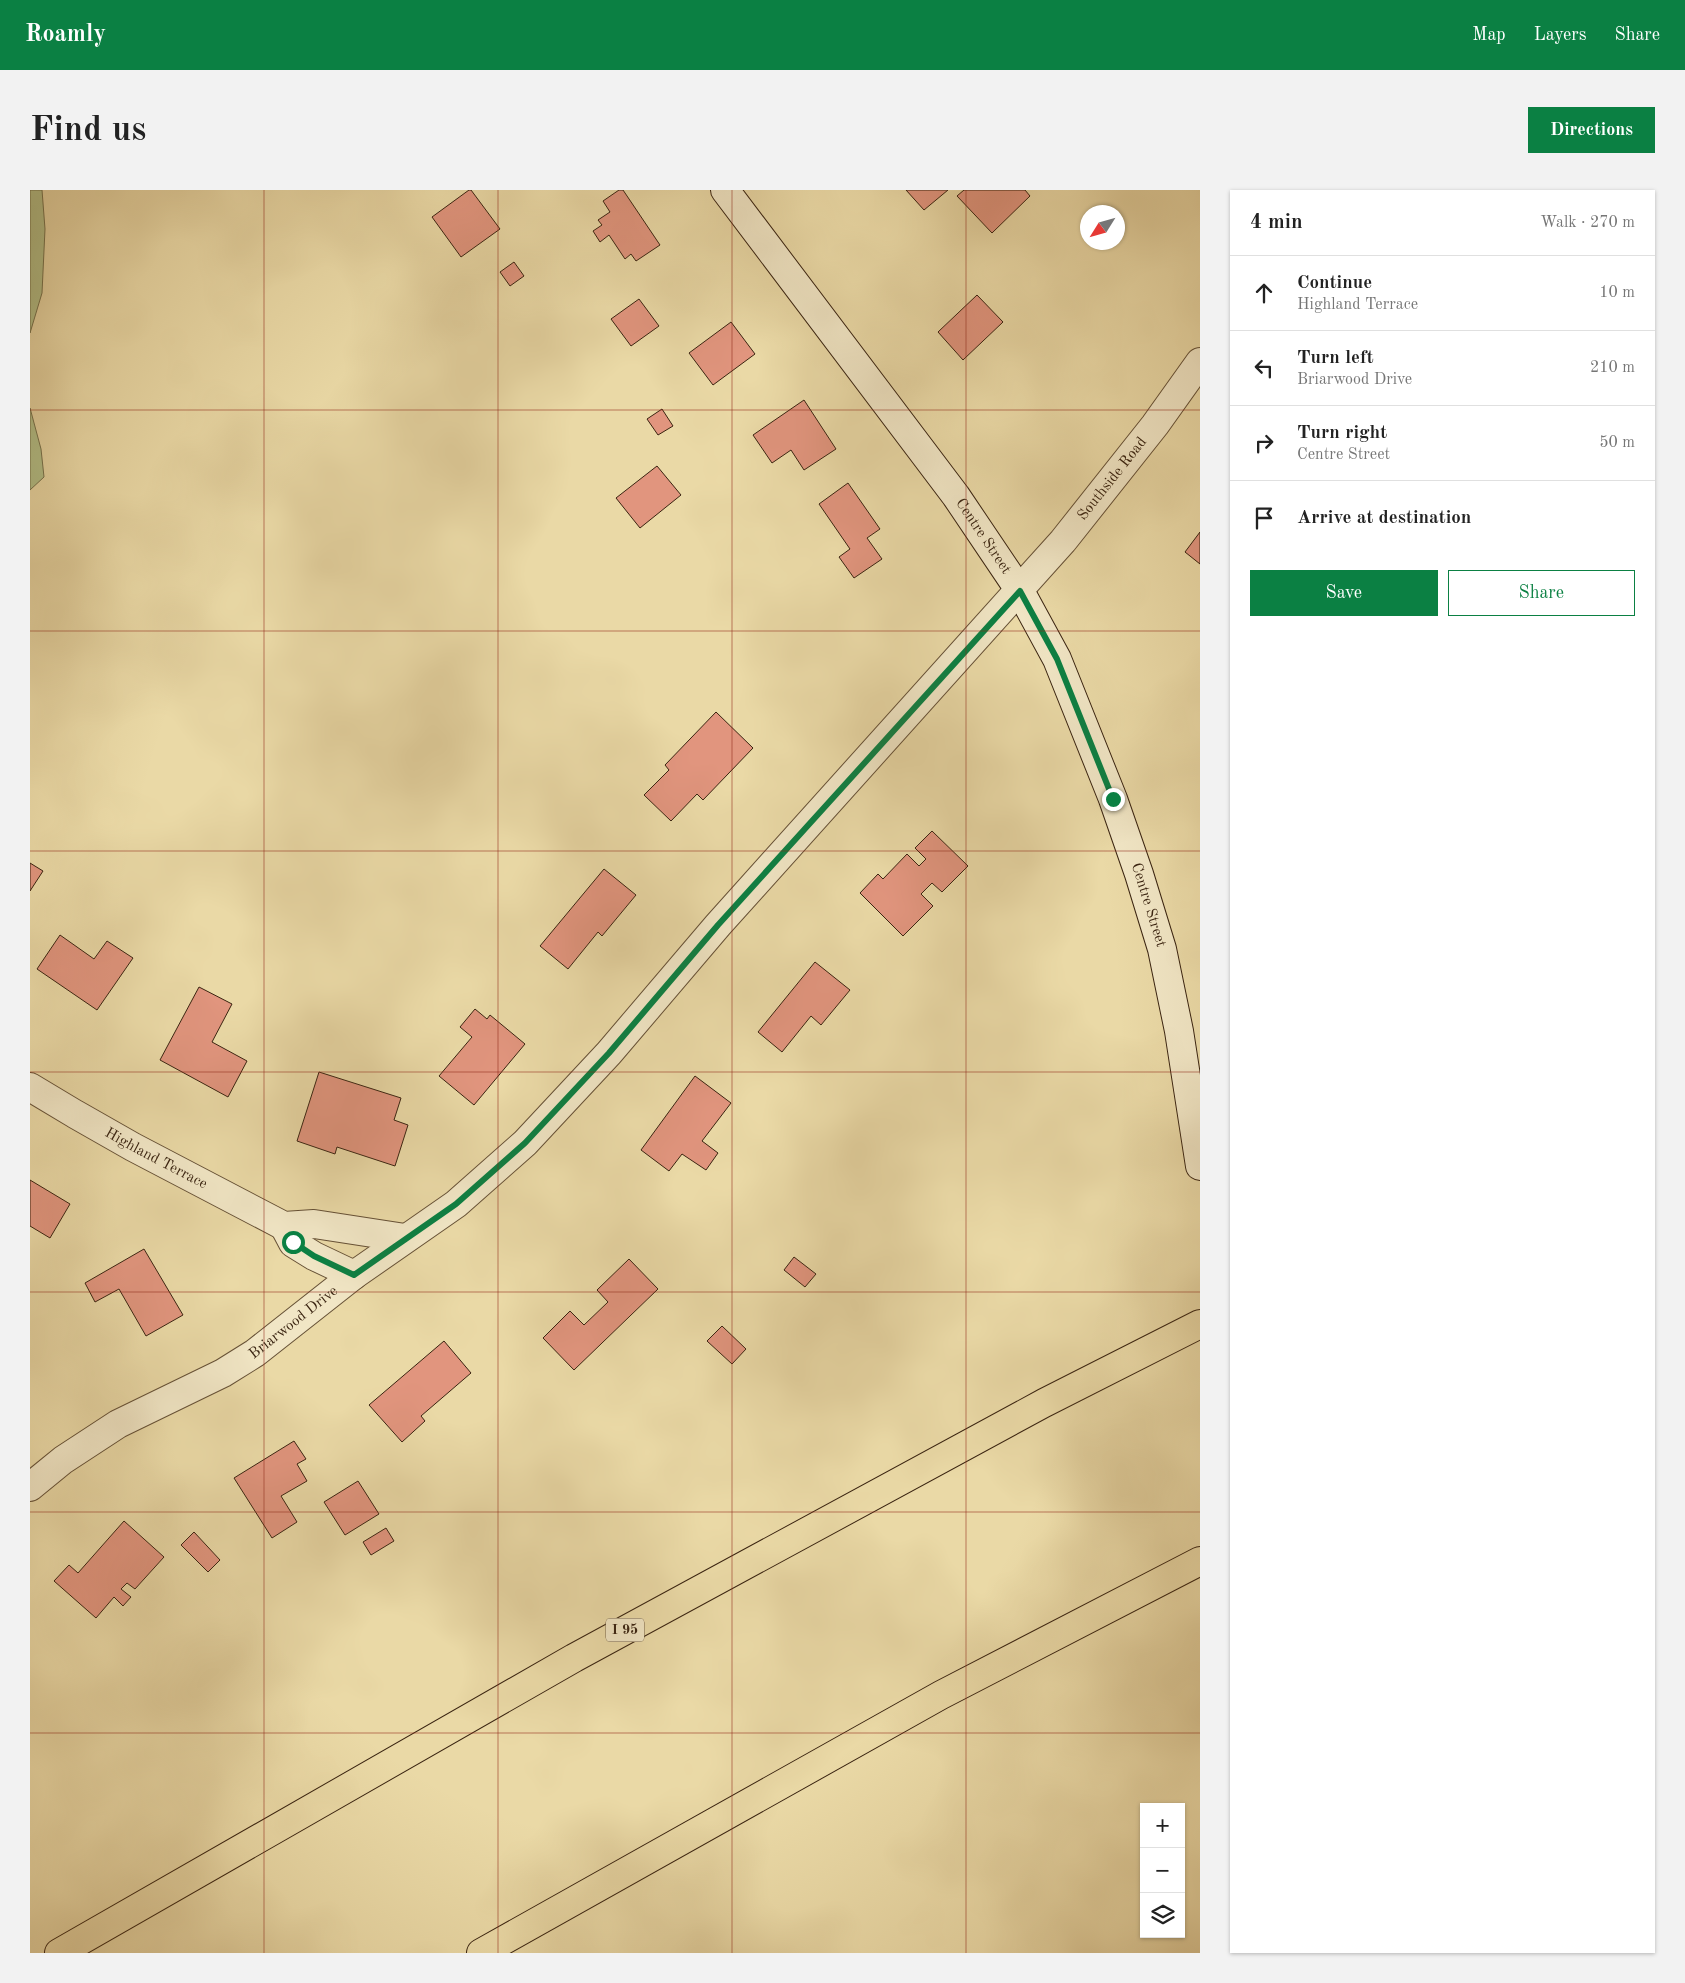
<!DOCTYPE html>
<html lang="en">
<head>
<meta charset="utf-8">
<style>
	body { margin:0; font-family:"Old Standard TT",serif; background:#f2f2f2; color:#222 }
	.controls { position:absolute; right:15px; bottom:15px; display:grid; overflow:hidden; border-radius:0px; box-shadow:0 1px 4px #0004 }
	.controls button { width:45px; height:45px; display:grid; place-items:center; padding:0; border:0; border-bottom:1px solid #e0e0e0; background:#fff; color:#222; font:25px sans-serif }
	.compass { position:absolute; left:1050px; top:15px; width:45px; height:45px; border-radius:50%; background:#fff; box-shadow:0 1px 4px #0004; rotate:233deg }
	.stop { position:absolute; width:15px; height:15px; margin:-11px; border:4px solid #0b8043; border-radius:50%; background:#fff }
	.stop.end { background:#0b8043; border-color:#fff; box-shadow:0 1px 5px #0008 }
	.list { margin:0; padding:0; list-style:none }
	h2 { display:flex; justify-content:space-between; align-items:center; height:65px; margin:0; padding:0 20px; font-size:21px }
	h2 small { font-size:16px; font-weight:400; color:#767676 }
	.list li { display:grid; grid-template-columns:32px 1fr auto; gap:15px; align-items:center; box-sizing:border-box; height:75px; padding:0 20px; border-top:1px solid #e0e0e0 }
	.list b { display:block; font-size:19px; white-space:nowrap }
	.list p { margin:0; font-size:16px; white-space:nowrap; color:#767676 }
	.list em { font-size:16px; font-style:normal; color:#767676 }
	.actions { display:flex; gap:10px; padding:15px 20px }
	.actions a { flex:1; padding:11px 0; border:1px solid #0b8043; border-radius:0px; text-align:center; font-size:18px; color:#0b8043 }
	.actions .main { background:#0b8043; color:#fff }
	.icon { flex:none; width:28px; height:28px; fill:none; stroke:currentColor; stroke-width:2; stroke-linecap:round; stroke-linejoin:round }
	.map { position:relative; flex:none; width:1170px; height:1763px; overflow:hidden; border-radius:0px }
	header { display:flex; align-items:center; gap:30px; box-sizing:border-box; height:70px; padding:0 25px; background:#0b8043; color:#fff }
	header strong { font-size:24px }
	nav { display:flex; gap:28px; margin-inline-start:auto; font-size:18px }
	.intro { display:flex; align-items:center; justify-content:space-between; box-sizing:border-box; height:120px; padding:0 30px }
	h1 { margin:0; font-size:35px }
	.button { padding:12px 22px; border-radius:0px; background:#0b8043; color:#fff; font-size:18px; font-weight:700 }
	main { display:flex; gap:30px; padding:0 30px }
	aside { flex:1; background:#fff; border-radius:0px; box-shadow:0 1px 4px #0004 }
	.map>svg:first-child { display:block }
</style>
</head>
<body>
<header>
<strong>Roamly</strong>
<nav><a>Map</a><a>Layers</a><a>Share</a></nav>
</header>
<div class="intro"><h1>Find us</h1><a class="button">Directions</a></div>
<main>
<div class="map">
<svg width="1170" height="1763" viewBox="0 0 1170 1763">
	<rect width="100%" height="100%" fill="#ead9a6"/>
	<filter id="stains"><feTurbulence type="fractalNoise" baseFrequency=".004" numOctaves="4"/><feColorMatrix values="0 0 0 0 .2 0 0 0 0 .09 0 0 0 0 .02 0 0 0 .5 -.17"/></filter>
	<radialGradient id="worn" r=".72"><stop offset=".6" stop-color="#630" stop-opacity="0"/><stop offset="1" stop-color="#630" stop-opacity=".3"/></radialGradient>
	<path fill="#b3c089" stroke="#76724d" d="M0 0H12L15 39 12 103 0 143Z
		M0 218 11 259 14 287 0 300Z"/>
	<path fill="#e1957e" stroke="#3a2411" d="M439 0H441L470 39 431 67 402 27Z
		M589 0H593L630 55 606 71 601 64 595 69 579 45 570 52 563 41 572 35 568 30 580 22 573 11Z
		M876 0H918L894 20Z
		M934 0H995L1000 6 962 43 927 6Z
		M484 72 494 86 480 96 470 82Z
		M947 105 973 132 933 170 908 142Z
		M609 109 629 136 601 156 581 129Z
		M701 132 725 164 683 195 659 163Z
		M774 210 806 259 774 280 761 260 742 273 723 245Z
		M632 219 643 236 628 245 617 229Z
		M627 276 651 305 610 338 586 308Z
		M818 293 850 339 837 348 852 369 824 388 809 367 820 359 789 314Z
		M1170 342V374L1155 362Z
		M686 522 723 558 673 610 667 604 641 631 614 605 639 580 635 575Z
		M902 641 938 676 912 702 902 693 891 704 903 716 873 746 830 703 848 684 853 689 877 664 889 676 896 669 885 658Z
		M0 673 13 681 0 701Z
		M574 679 606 705 572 746 568 742 538 779 510 756Z
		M30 745 64 769 77 751 103 768 67 820 7 779Z
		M785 772 820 800 791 835 781 826 752 862 728 842Z
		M169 797 202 814 182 852 217 871 198 907 130 870Z
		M445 819 457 829 460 825 495 854 444 915 409 886 442 847 430 837Z
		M289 882 371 908 364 930 378 935 365 976 307 957 305 964 267 951Z
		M665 886 701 913 672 951 688 963 676 980 652 964 639 981 611 960Z
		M0 990 40 1014 20 1048 0 1036Z
		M114 1059 153 1125 116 1146 89 1099 65 1112 55 1093Z
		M764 1067 786 1084 775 1097 754 1080Z
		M599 1069 628 1099 544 1180 513 1148 540 1121 554 1135 578 1112 567 1100Z
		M692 1136 716 1159 702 1174 677 1151Z
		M414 1151 441 1183 391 1226 395 1231 372 1252 339 1215Z
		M264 1251 276 1269 267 1274 277 1291 251 1306 267 1332 242 1348 204 1288Z
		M328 1291 349 1324 315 1345 294 1312Z
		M94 1331 134 1367 105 1399 97 1393 91 1399 101 1407 93 1416 84 1407 66 1428 24 1391 39 1375 48 1383Z
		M356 1338 364 1351 341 1365 333 1352Z
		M164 1342 190 1370 178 1382 151 1355Z"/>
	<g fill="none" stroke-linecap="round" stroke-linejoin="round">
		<defs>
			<g id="minor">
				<path id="s1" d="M0 897 45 924 103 957 254 1036 284 1034 375 1048"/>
				<path d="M254 1036 263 1053 284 1066 324 1085"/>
				<path id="s2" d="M0 1297 33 1270 88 1234 193 1183 225 1163 324 1085 426 1014 495 953 579 863 688 735 1033 351 1125 235 1170 172"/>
			</g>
			<g id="secondary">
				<path id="s3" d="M695 0 926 306 990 401 1027 469 1083 609 1109 684 1132 759 1149 841 1170 976"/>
			</g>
			<path id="motorway" d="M29 1763 544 1468 1014 1213 1170 1134
				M451 1763 911 1505 1170 1371"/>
		</defs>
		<use href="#minor" stroke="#665136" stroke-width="30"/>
		<use href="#secondary" stroke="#3a2411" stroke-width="30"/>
		<use href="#motorway" stroke="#3a2411" stroke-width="30"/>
		<use href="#minor" stroke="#f1e6c5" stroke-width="28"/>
		<use href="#secondary" stroke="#f1e6c5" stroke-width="28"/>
		<use href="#motorway" stroke="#ead9a6" stroke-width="28"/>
	</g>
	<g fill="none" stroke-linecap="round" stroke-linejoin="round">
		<path stroke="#0b8043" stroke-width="6" d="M263 1052 284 1066 324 1085 426 1014 495 953 579 863 688 735 990 401 1027 469 1083 609"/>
	</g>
	<path fill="none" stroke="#8f2418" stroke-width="1" stroke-opacity="0.55" d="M234 0V1763M468 0V1763M702 0V1763M936 0V1763M0 220H1170M0 441H1170M0 661H1170M0 882H1170M0 1102H1170M0 1322H1170M0 1543H1170"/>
	<g text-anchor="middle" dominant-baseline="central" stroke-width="4.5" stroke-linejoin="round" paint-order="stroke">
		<rect fill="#f1e6c5" stroke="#715e47" stroke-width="1" x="576" y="1428.5" width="38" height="23" rx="4"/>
		<g font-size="14" font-weight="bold" fill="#3a2411">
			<text x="595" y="1440">I 95</text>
		</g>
		<g font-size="15" fill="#3a2411" stroke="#f1e6c5">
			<text stroke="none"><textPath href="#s2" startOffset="1492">Southside Road</textPath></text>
			<text stroke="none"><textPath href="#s3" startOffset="432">Centre Street</textPath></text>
			<text stroke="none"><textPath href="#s3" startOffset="838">Centre Street</textPath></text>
			<text stroke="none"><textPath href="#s1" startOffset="145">Highland Terrace</textPath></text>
			<text stroke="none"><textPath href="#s2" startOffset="312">Briarwood Drive</textPath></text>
		</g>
	</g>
	<rect width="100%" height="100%" filter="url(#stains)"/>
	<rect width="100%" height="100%" fill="url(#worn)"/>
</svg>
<div class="controls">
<button>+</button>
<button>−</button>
<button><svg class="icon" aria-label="layers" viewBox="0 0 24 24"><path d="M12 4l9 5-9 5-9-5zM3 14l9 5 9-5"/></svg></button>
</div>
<svg class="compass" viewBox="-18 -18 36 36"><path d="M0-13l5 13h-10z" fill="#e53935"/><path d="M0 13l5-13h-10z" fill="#767676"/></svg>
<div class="stop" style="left:263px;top:1052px"></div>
<div class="stop end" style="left:1083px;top:609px"></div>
</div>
<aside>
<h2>4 min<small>Walk · 270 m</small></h2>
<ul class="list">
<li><svg class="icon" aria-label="ahead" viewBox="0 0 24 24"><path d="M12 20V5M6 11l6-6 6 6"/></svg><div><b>Continue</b><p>Highland Terrace</p></div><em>10 m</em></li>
<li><svg class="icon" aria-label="left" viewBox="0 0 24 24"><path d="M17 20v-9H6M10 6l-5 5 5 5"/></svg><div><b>Turn left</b><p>Briarwood Drive</p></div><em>210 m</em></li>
<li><svg class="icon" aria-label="right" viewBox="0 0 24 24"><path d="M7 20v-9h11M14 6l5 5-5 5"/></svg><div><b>Turn right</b><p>Centre Street</p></div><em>50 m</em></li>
<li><svg class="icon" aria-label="arrive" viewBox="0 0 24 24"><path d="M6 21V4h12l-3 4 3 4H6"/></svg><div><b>Arrive at destination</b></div></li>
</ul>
<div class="actions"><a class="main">Save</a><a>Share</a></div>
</aside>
</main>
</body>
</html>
